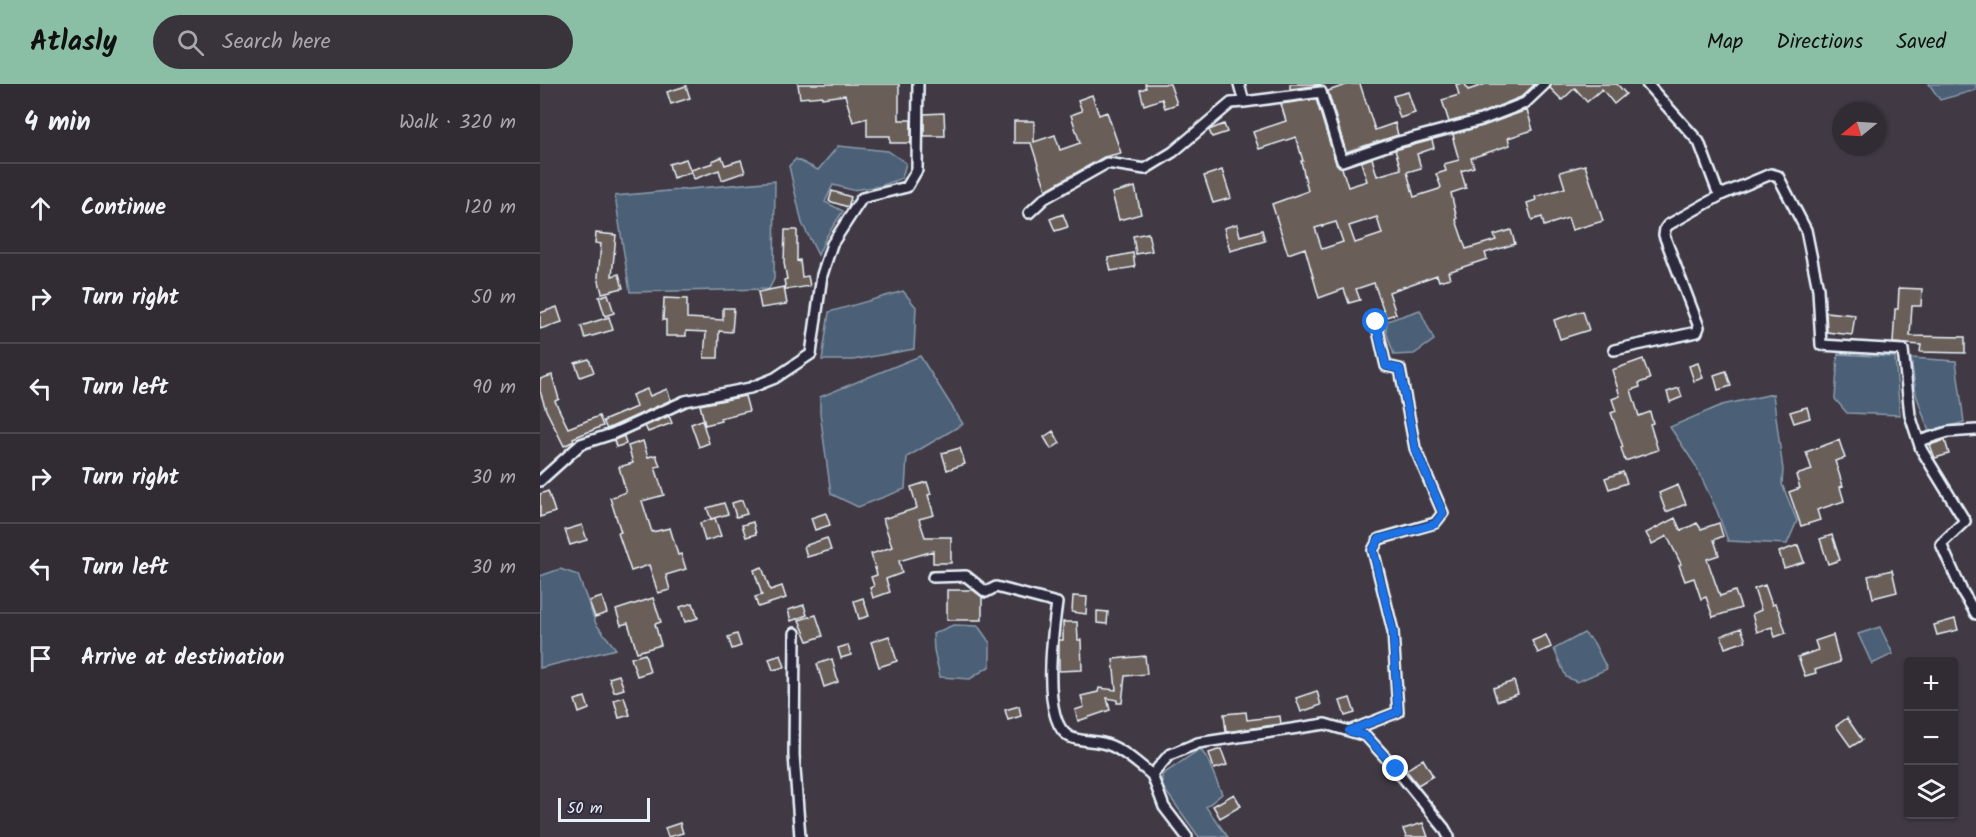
<!DOCTYPE html>
<html lang="en">
<head>
<meta charset="utf-8">
<style>
	body { margin:0; font-family:Kalam,sans-serif; background:#39343c; color:#f1f3f6 }
	.controls { position:absolute; right:18px; bottom:18px; display:grid; overflow:hidden; border-radius:6px; box-shadow:0 2px 4px #0004 }
	.controls button { width:54px; height:54px; display:grid; place-items:center; padding:0; border:0; border-bottom:2px solid #4c484f; background:#312c34; color:#f1f3f6; font:30px sans-serif }
	.compass { position:absolute; left:1292px; top:18px; width:54px; height:54px; border-radius:50%; background:#312c34; box-shadow:0 2px 4px #0004; rotate:252deg }
	.scale { position:absolute; left:18px; bottom:15px; width:92px; box-sizing:border-box; padding-left:6px; border:3px solid #e8f1f8; border-top:0; font-size:16px; line-height:21px; white-space:nowrap; color:#e8f1f8; -webkit-text-stroke:4px #2f2a3d; paint-order:stroke }
	.stop { position:absolute; width:18px; height:18px; margin:-14px; border:4px solid #1a73e8; border-radius:50%; background:#fff }
	.stop.end { background:#1a73e8; border-color:#fff; box-shadow:0 2px 6px #0008 }
	.list { margin:0; padding:0; list-style:none }
	h2 { display:flex; justify-content:space-between; align-items:center; height:78px; margin:0; padding:0 24px; font-size:26px }
	h2 small { font-size:20px; font-weight:400; color:#a8a7ac }
	.list li { display:grid; grid-template-columns:39px 1fr auto; gap:18px; align-items:center; box-sizing:border-box; height:90px; padding:0 24px; border-top:2px solid #4c484f }
	.list b { display:block; font-size:22px; white-space:nowrap }
	.list em { font-size:20px; font-style:normal; color:#a8a7ac }
	.icon { flex:none; width:33px; height:33px; fill:none; stroke:currentColor; stroke-width:2; stroke-linecap:round; stroke-linejoin:round }
	.map { position:relative; flex:none; width:1436px; height:753px; overflow:hidden }
	header { display:flex; align-items:center; gap:36px; box-sizing:border-box; height:84px; padding:0 30px; background:#8abfa5; color:#111 }
	header strong { font-size:28px }
	nav { display:flex; gap:33px; margin-inline-start:auto; font-size:21px }
	.search { width:420px; height:54px; background:#39343c; display:flex; align-items:center; gap:15px; box-sizing:border-box; padding:0 21px; border-radius:33px; color:#a8a7ac; font-size:22px }
	main { display:flex }
	aside { flex:1; background:#312c34 }
	.map>svg:first-child { display:block }
</style>
</head>
<body>
<header>
<strong>Atlasly</strong>
<div class="search"><svg class="icon" aria-label="search" viewBox="0 0 24 24"><circle cx="10" cy="10" r="6"/><path d="M15 15l6 6"/></svg>Search here</div>
<nav><a>Map</a><a>Directions</a><a>Saved</a></nav>
</header>
<main>
<aside>
<h2>4 min<small>Walk · 320 m</small></h2>
<ul class="list">
<li><svg class="icon" aria-label="ahead" viewBox="0 0 24 24"><path d="M12 20V5M6 11l6-6 6 6"/></svg><div><b>Continue</b></div><em>120 m</em></li>
<li><svg class="icon" aria-label="right" viewBox="0 0 24 24"><path d="M7 20v-9h11M14 6l5 5-5 5"/></svg><div><b>Turn right</b></div><em>50 m</em></li>
<li><svg class="icon" aria-label="left" viewBox="0 0 24 24"><path d="M17 20v-9H6M10 6l-5 5 5 5"/></svg><div><b>Turn left</b></div><em>90 m</em></li>
<li><svg class="icon" aria-label="right" viewBox="0 0 24 24"><path d="M7 20v-9h11M14 6l5 5-5 5"/></svg><div><b>Turn right</b></div><em>30 m</em></li>
<li><svg class="icon" aria-label="left" viewBox="0 0 24 24"><path d="M17 20v-9H6M10 6l-5 5 5 5"/></svg><div><b>Turn left</b></div><em>30 m</em></li>
<li><svg class="icon" aria-label="arrive" viewBox="0 0 24 24"><path d="M6 21V4h12l-3 4 3 4H6"/></svg><div><b>Arrive at destination</b></div></li>
</ul>
</aside>
<div class="map">
<svg width="1436" height="753" viewBox="0 0 1436 753">
	<rect width="100%" height="100%" fill="#413a45"/>
	<filter id="ink" filterUnits="userSpaceOnUse"><feTurbulence type="fractalNoise" baseFrequency=".0167" numOctaves="2"/><feDisplacementMap in="SourceGraphic" scale="12" xChannelSelector="R" yChannelSelector="G"/><feConvolveMatrix kernelMatrix="1 2 1 2 8 2 1 2 1" color-interpolation-filters="sRGB"/></filter>
	<g filter="url(#ink)">
		<path fill="#4c6177" stroke="#8a9bab" stroke-width="1.5" d="M1389 0H1436V6L1400 16Z
			M298 62 348 67 366 79 362 94 341 102 312 106 293 101 285 118 303 127 286 153 278 171 262 139 249 82 256 75 278 86Z
			M235 97 234 195 229 205 90 208 75 112Z
			M363 207 376 223 374 265 313 276H282L289 228Z
			M880 226 894 256 874 270 854 271 846 247 847 237Z
			M1298 270 1355 273 1360 331 1307 329 1295 315Z
			M380 272 423 340 367 373 365 405 318 423 291 410 280 329V313Z
			M1371 274 1416 277 1424 338 1389 348 1376 310Z
			M1233 310 1243 386 1242 400 1257 437 1247 460 1188 457 1177 427 1156 382 1130 343 1182 321Z
			M20 485 38 491 56 540 76 565 0 584V492Z
			M413 541 438 542 450 559V582L430 595 400 593 394 566 393 550Z
			M1340 543 1353 570 1332 580 1318 550Z
			M1044 549 1054 559 1067 585 1037 598 1026 593 1014 565Z
			M660 665 667 674 682 710 666 723 688 753H659L622 702V691Z"/>
		<path fill="#6a5e59" stroke="#e8f1f8" stroke-width="1.5" fill-rule="evenodd" d="M258 0H359V36H371V59H350V52H327V34L313 38 305 11 282 14V12L260 14Z
			M605 0H630L637 20 625 24 622 15 604 21 600 6 606 4Z
			M750 0H781V1L750 5Z
			M809 0H820L835 46 855 39 858 51 806 68 788 7Z
			M916 0H925L928 6 946 0H995L981 13 939 30 909 38 902 16 919 11Z
			M1012 0H1077L1086 10 1074 20 1062 5 1047 18 1035 4 1022 16 1010 4Z
			M146 2 150 14 131 20 127 8Z
			M868 8 875 29 860 34 853 12Z
			M552 11 559 31 567 28 581 69 564 73 506 106 491 59H474V37H494V58L515 51 520 66 540 59 531 31 542 27 538 16Z
			M776 15 796 79 802 84 808 103 827 97 821 78 832 74 837 92 861 85 855 66 892 56 894 64 877 70 881 84 867 88 874 113 899 105 901 103 896 90 906 87 904 80 919 76 913 55H914L913 50 943 42 987 26 993 46 968 54 970 61 931 74 934 83 921 87 926 104 911 109 917 135 916 136 926 165 956 156 954 151 971 146 975 160 945 169 947 175 908 188 910 194 899 197 897 191 849 208 856 230 846 233 834 199 816 205 820 216 809 219 804 205 779 214 765 164 748 170 732 120 768 107 761 77H763L756 53 719 65 713 48 746 37 741 20ZM837 133 842 150 815 159 809 142ZM796 138 803 158 782 165 775 144Z
			M404 29 405 52H384V30Z
			M684 40 687 48 672 53 669 46Z
			M182 73 185 81 201 76 205 88 182 96 179 86 154 95 151 86 173 79 172 77Z
			M146 75 151 88 133 94 129 80Z
			M1045 81 1063 137 1032 146 1028 134 1004 142 1002 133 992 136 987 119 996 116 995 113 1025 104 1020 88Z
			M682 86 691 114 673 119 664 92Z
			M595 103 601 130 579 136 572 109Z
			M292 107 311 113 308 123 289 117Z
			M523 130 528 143 515 147 510 135Z
			M697 140 700 152 722 146 725 157 690 167 684 144Z
			M245 146H257V177L260 176 262 193 268 192 270 202 246 206 244 196 247 195 244 179Z
			M56 149 76 151 72 192 79 190 83 204 62 209 58 193 61 160 55 159Z
			M608 149 612 167 596 170 593 152Z
			M593 169 595 183 571 187 568 174Z
			M244 203 247 220 221 224 218 208Z
			M1359 204 1382 205 1381 222H1372L1370 252 1425 253V269L1380 268 1381 261 1353 259 1355 225H1358Z
			M68 210 74 229 65 232 59 213Z
			M124 214 147 215V234L183 236V224H194L192 248 179 247 178 274H164L166 248 146 247V252H126V236H123Z
			M17 223 22 238 0 245V229Z
			M1043 227 1049 246 1020 255 1014 236Z
			M1286 228 1315 231 1312 251 1287 248Z
			M69 233 73 246 45 254 41 242Z
			M49 275 54 288 40 293 35 279Z
			M1103 275 1110 295 1099 299 1100 303 1091 306 1099 332 1110 328 1113 339 1110 340 1118 366 1085 377 1081 364 1083 363 1071 329 1076 327 1072 315 1080 312 1072 286Z
			M1158 279 1163 294 1154 297 1149 282Z
			M1186 287 1191 302 1178 306 1174 291Z
			M12 291 19 315 15 317 28 344 59 332 63 342 33 354 34 357 24 362 6 326 0 307V295Z
			M1139 304 1142 313 1130 318 1127 308Z
			M107 305 110 312 127 305 131 316 67 345 63 337 96 323 92 311Z
			M205 312 209 327 180 334 181 337 165 341 160 321Z
			M1267 323 1270 334 1254 339 1250 328Z
			M129 332 132 339 108 348 105 342Z
			M162 336 169 359 159 363 151 340Z
			M513 347 520 359 511 365 504 353Z
			M84 352 86 360 76 363 74 356Z
			M1299 356 1305 374 1295 377 1303 402 1300 403 1304 417 1277 426 1280 436 1261 442 1249 408 1260 404 1256 391 1272 386 1266 368Z
			M1405 356 1409 370 1395 374 1390 361Z
			M103 357 108 373 116 371 120 382 115 383 124 411 102 417 112 448 130 444 138 471 141 470 146 485 126 491 130 506 118 509 109 481 91 487 78 449 81 448 70 414 86 408 79 383 93 379 88 362Z
			M420 364 425 380 407 386 402 369Z
			M1083 388 1087 399 1069 405 1065 394Z
			M387 398 391 410 388 411 394 431 379 435 385 453H411V479H393V467L359 477 362 489 346 495 350 508 333 514 330 504 334 502 331 493 337 491 331 470 352 463 343 435 377 424 371 403Z
			M1138 401 1146 420 1126 428 1119 409Z
			M8 407 15 428 0 433V410Z
			M202 416 207 430 196 433 192 419Z
			M184 419 188 430 171 435 167 424Z
			M286 429 290 441 275 446 271 434Z
			M175 434 181 452 165 457 160 439Z
			M1135 434 1141 447 1157 439 1161 445 1179 439 1183 452 1174 456 1179 471 1167 475 1180 512 1195 507 1201 524 1173 533 1166 513 1161 515 1154 494 1145 497 1139 481 1141 480 1127 452 1112 460 1106 449Z
			M213 438 216 450 206 453 202 441Z
			M42 441 47 456 30 461 25 446Z
			M1292 451 1300 476 1288 480 1280 455Z
			M287 454 291 466 267 473 264 462Z
			M1258 461 1264 478 1244 484 1239 468Z
			M222 483 230 506 242 502 246 514 218 523 215 513 222 511 214 486Z
			M1352 486 1357 508 1333 514 1328 492Z
			M1225 501 1232 521 1235 520 1239 527 1246 549 1235 553 1232 543 1217 548 1212 530 1221 526 1214 505Z
			M407 506H433L442 513V536H407Z
			M533 512 547 513 546 530 532 528Z
			M62 513 67 529 55 533 49 517Z
			M113 514 121 538 115 540 121 561 97 568 88 539 81 541 76 526Z
			M323 514 329 532 319 535 314 517Z
			M153 519 158 534 145 538 140 523Z
			M264 521 267 531 251 537 248 526Z
			M557 527 568 528 567 540 557 539Z
			M276 531 283 552 268 557 259 536Z
			M1415 535 1418 546 1397 551 1394 541Z
			M523 538H537L538 556H541L542 586 519 587V556H523Z
			M1201 544 1206 557 1185 564 1181 552Z
			M197 550 201 562 192 565 188 553Z
			M1006 551 1011 563 998 569 992 557Z
			M1293 551 1300 578 1275 586 1276 589 1265 592 1258 573 1278 566 1275 557Z
			M349 552 357 577 339 583 331 558Z
			M308 561 311 571 301 574 298 564Z
			M105 570 110 588 97 592 91 574Z
			M241 571 245 583 233 586 229 575Z
			M605 572 607 590 585 592 582 619H577V616L567 614 570 626 538 637 535 626 544 623 541 612 558 608 559 604 576 606 573 575Z
			M292 575 298 598 284 603 277 580Z
			M79 591 84 605 74 608 69 594Z
			M974 597 978 610 957 617 953 604Z
			M777 607 781 621 761 628 756 614Z
			M45 613 49 625 39 629 35 616Z
			M84 613 90 631 79 634 74 616Z
			M810 614 815 629 805 632 800 617Z
			M479 622 481 632 468 636 465 626Z
			M706 628 707 636 740 632 741 640 686 648 684 630Z
			M1307 634 1322 656 1311 663 1296 642Z
			M681 665 687 681 674 685 669 669Z
			M883 675 893 692 878 701 866 686Z
			M694 710 701 722 680 734 673 722Z
			M140 739 143 749 128 753 125 744Z
			M883 739 888 753H866L863 745Z"/>
		<g fill="none" stroke-linecap="round" stroke-linejoin="round">
			<defs>
				<path id="minor" d="M699 0 704 18 781 8 802 77 858 58 941 36 985 19 1005 0
					M1107 0 1159 58 1177 106 1183 110 1231 90 1238 92 1266 146 1278 205 1281 261 1363 266 1370 331 1381 365 1425 437 1401 460 1422 507 1436 530
					M489 129 505 114 567 79 605 85 633 68 691 19 704 18
					M836 238 846 282 860 285 875 364 903 429 895 439 839 455 833 466 853 547 858 628 809 647 826 652 856 685 904 744 909 753
					M1074 266 1157 248 1159 243 1124 151 1125 145 1128 141 1183 110
					M1379 357 1408 348 1436 346
					M0 397 41 360 72 350 145 317 210 304 235 294 271 270 282 191 292 160 322 114 367 103 377 86 378 0
					M393 493 426 492 446 508 456 503 517 519C513 546 500 638 530 653 541 658 554 656 566 660 581 664 600 681 612 691
					M255 549 254 671 260 753
					M647 753 624 723 612 691 629 671 658 659 785 640 809 647"/>
			</defs>
			<use href="#minor" stroke="#e8f1f8" stroke-width="14"/>
			<use href="#minor" stroke="#2f2a3d" stroke-width="9"/>
		</g>
	</g>
	<g fill="none" stroke-linecap="round" stroke-linejoin="round" filter="url(#ink)">
		<path stroke="#1a73e8" stroke-width="8" d="M836 238 846 282 860 285 875 364 903 429 895 440 839 455 833 466 853 548 858 628 809 647 826 652 856 685"/>
	</g>
</svg>
<div class="controls">
<button>+</button>
<button>−</button>
<button><svg class="icon" aria-label="layers" viewBox="0 0 24 24"><path d="M12 4l9 5-9 5-9-5zM3 14l9 5 9-5"/></svg></button>
</div>
<svg class="compass" viewBox="-18 -18 36 36"><path d="M0-13l5 13h-10z" fill="#e53935"/><path d="M0 13l5-13h-10z" fill="#a8a7ac"/></svg>
<div class="scale">50 m</div>
<div class="stop" style="left:836px;top:238px"></div>
<div class="stop end" style="left:856px;top:685px"></div>
</div>
</main>
</body>
</html>
